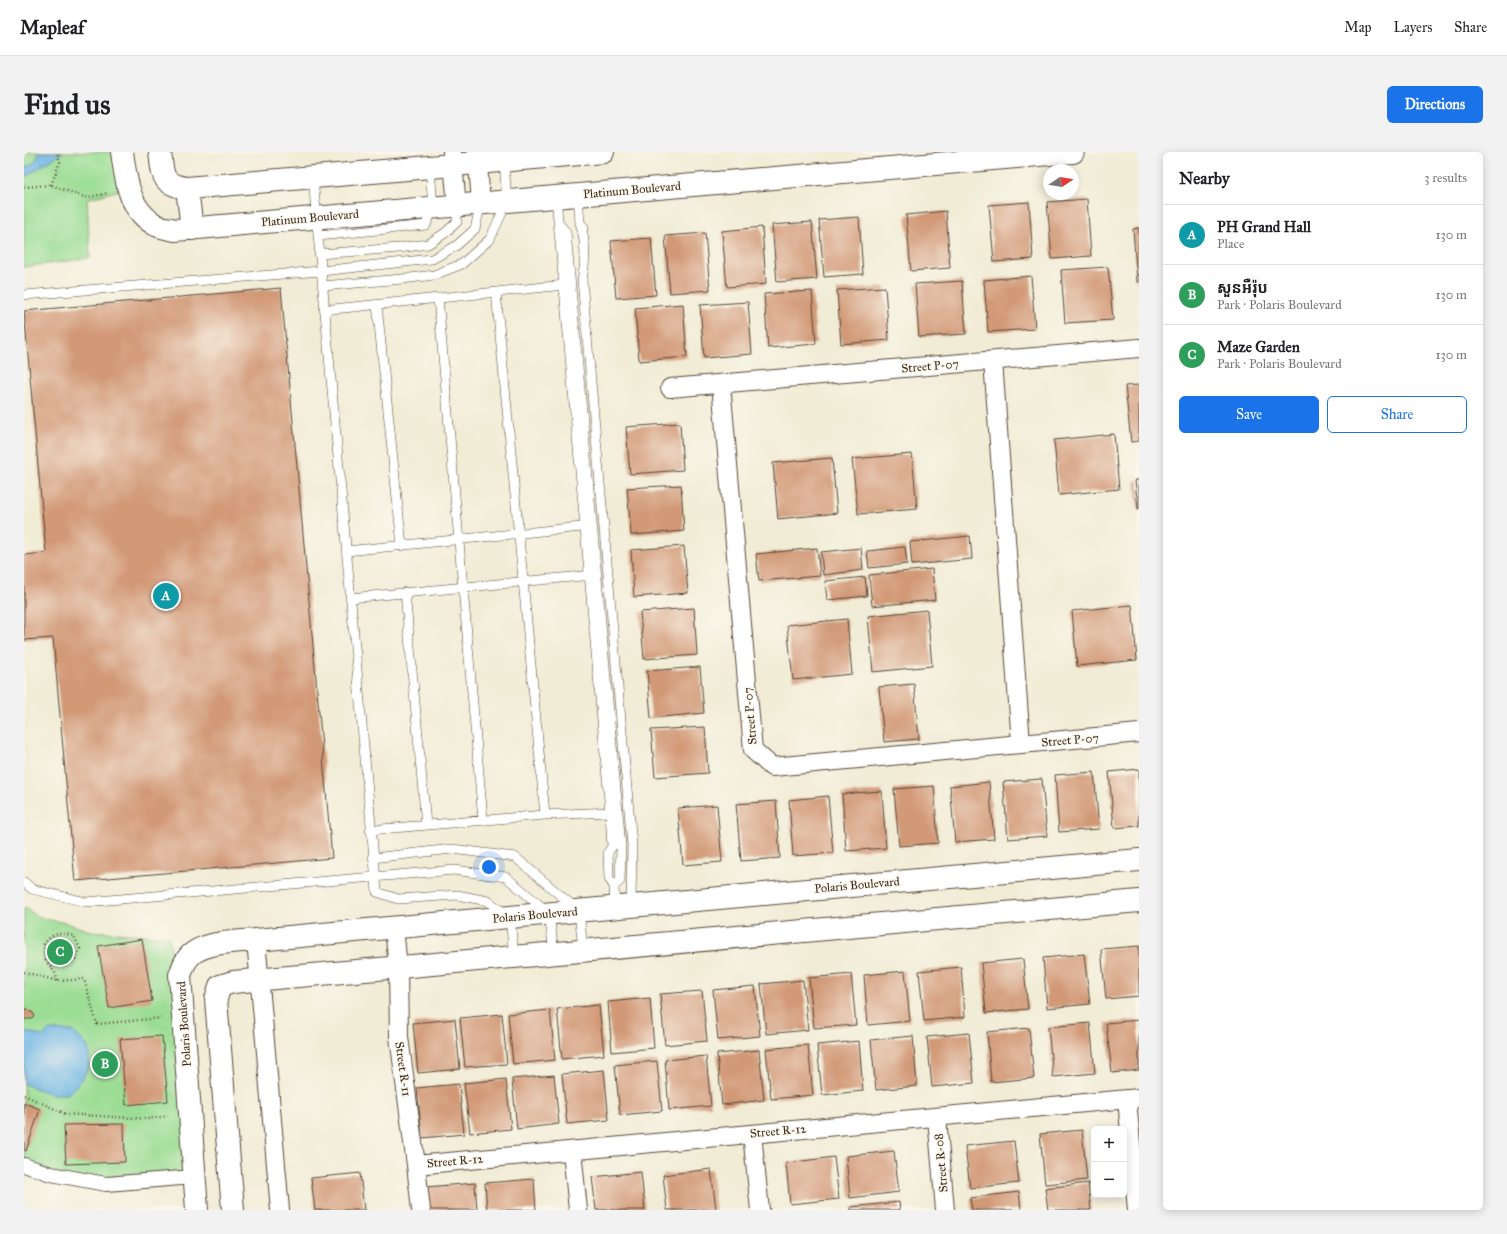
<!DOCTYPE html>
<html lang="en">
<head>
<meta charset="utf-8">
<style>
	body { margin:0; font-family:"IM FELL Great Primer","Noto Sans Khmer",serif; background:#f2f2f2; color:#202124 }
	.controls { position:absolute; right:12px; bottom:12px; display:grid; overflow:hidden; border-radius:6px; box-shadow:0 2px 10px #0003 }
	.controls button { width:36px; height:36px; display:grid; place-items:center; padding:0; border:0; border-bottom:1px solid #e0e0e0; background:#fff; color:#202124; font:20px sans-serif }
	.compass { position:absolute; left:1019px; top:12px; width:36px; height:36px; border-radius:50%; background:#fff; box-shadow:0 2px 10px #0003; rotate:78deg }
	.you { position:absolute; left:465px; top:715px; width:14px; height:14px; margin:-10px; border:3px solid #fff; border-radius:50%; background:#1a73e8; box-shadow:0 0 0 6px #1a73e833 }
	.badge { display:grid; place-items:center; width:26px; height:26px; border-radius:50%; background:#1a73e8; color:#fff; font-size:13px; font-weight:700 }
	.pin { position:absolute; translate:-50% -50%; border:2px solid #fff; box-shadow:0 1px 4px #0006 }
	.list { margin:0; padding:0; list-style:none }
	h2 { display:flex; justify-content:space-between; align-items:center; height:52px; margin:0; padding:0 16px; font-size:17px }
	h2 small { font-size:13px; font-weight:400; color:#757577 }
	.list li { display:grid; grid-template-columns:26px 1fr auto; gap:12px; align-items:center; box-sizing:border-box; height:60px; padding:0 16px; border-top:1px solid #e0e0e0 }
	.list b { display:block; font-size:15px; white-space:nowrap }
	.list p { margin:0; font-size:13px; white-space:nowrap; color:#757577 }
	.list em { font-size:13px; font-style:normal; color:#757577 }
	.actions { display:flex; gap:8px; padding:12px 16px }
	.actions a { flex:1; padding:9px 0; border:1px solid #1a73e8; border-radius:6px; text-align:center; font-size:14px; color:#1a73e8 }
	.actions .main { background:#1a73e8; color:#fff }
	.map { position:relative; flex:none; width:1115px; height:1058px; overflow:hidden; border-radius:6px }
	header { display:flex; align-items:center; gap:24px; box-sizing:border-box; height:56px; padding:0 20px; background:#fff; border-bottom:1px solid #e0e0e0 }
	header strong { font-size:19px }
	nav { display:flex; gap:22px; margin-inline-start:auto; font-size:14px }
	.intro { display:flex; align-items:center; justify-content:space-between; box-sizing:border-box; height:96px; padding:0 24px }
	h1 { margin:0; font-size:28px }
	.button { padding:10px 18px; border-radius:6px; background:#1a73e8; color:#fff; font-size:14px; font-weight:700 }
	main { display:flex; gap:24px; padding:0 24px }
	aside { flex:1; background:#fff; border-radius:6px; box-shadow:0 2px 10px #0003 }
	.map>svg:first-child { display:block }
</style>
</head>
<body>
<header>
<strong>Mapleaf</strong>
<nav><a>Map</a><a>Layers</a><a>Share</a></nav>
</header>
<div class="intro"><h1>Find us</h1><a class="button">Directions</a></div>
<main>
<div class="map">
<svg width="1115" height="1058" viewBox="0 0 1115 1058">
	<rect width="100%" height="100%" fill="#fbf7ec"/>
	<filter id="ink" filterUnits="userSpaceOnUse"><feTurbulence type="fractalNoise" baseFrequency=".025" numOctaves="2"/><feDisplacementMap in="SourceGraphic" scale="8" xChannelSelector="R" yChannelSelector="G"/><feConvolveMatrix kernelMatrix="1 2 1 2 8 2 1 2 1" color-interpolation-filters="sRGB"/></filter>
	<filter id="wash" filterUnits="userSpaceOnUse"><feTurbulence type="fractalNoise" baseFrequency=".012" numOctaves="4" result="noise"/><feDisplacementMap in="SourceGraphic" scale="16" xChannelSelector="R" yChannelSelector="G"/><feGaussianBlur stdDeviation="0.9" result="paint"/><feColorMatrix in="noise" values="0 0 0 0 0 0 0 0 0 0 0 0 0 0 0 0 0 1.4 0 .05"/><feComposite in="paint" operator="in"/></filter>
	<g filter="url(#wash)">
		<rect width="100%" height="100%" fill="#f1ecd5"/>
		<path fill="#9bdd94" stroke="#6b8459" d="M0 0H98L103 36 63 47 66 106 0 115Z
			M0 755 16 766 42 771 66 779 145 785 160 863 170 1025 82 1032 0 1013Z"/>
		<path fill="#6bb4e3" stroke="#536f80" d="M15 0H39L0 26V16L11 10Z
			M25 878 49 879C53 884 62 890 64 896 70 915 57 930 44 942H27L0 932V879L19 884Z"/>
		<g id="blocks">
			<path fill="#d29977" d="M1063 47 1067 104 1028 107 1023 50Z
				M1005 50 1009 107 970 110 965 53Z
				M922 59 926 116 887 119 882 63Z
				M835 65 839 122 800 125 795 68Z
				M788 70 793 127 753 130 748 73Z
				M738 75 742 132 703 135 698 79Z
				M1115 76V130H1113L1109 77Z
				M681 81 686 138 646 141 641 84Z
				M627 86 632 143 592 146 587 89Z
				M1084 115 1089 168 1041 171 1037 118Z
				M1007 124 1011 177 964 180 960 128Z
				M938 129 942 182 895 185 891 132Z
				M861 135 865 188 817 192 813 138Z
				M257 136 308 706 51 729 29 486 0 488V403L22 401 0 159Z
				M788 139 792 192 744 196 740 142Z
				M724 150 728 202 680 206 676 153Z
				M659 152 663 205 615 209 611 156Z
				M1115 233V289L1107 290 1101 234Z
				M656 271 659 318 606 322 602 275Z
				M1090 282 1095 337 1035 343 1030 288Z
				M888 302 893 357 834 362 828 307Z
				M808 306 813 361 754 367 749 311Z
				M1111 328H1115V357H1114Z
				M657 333 660 379 607 383 603 336Z
				M946 384 948 407 888 413 886 390Z
				M660 394 664 441 610 445 607 398Z
				M881 395 883 412 845 416 843 399Z
				M793 396 796 424 735 429 732 402Z
				M837 396 839 418 799 423 797 400Z
				M908 417 911 448 848 454 845 423Z
				M841 425 843 444 803 448 801 429Z
				M1108 453 1113 508 1053 514 1048 459Z
				M670 456 673 503 620 507 616 460Z
				M903 458 908 514 849 520 844 464Z
				M823 467 828 522 769 528 763 473Z
				M676 515 680 561 627 566 623 519Z
				M890 532 895 587 860 590 855 535Z
				M681 575 684 621 631 625 627 578Z
				M1115 617V674L1090 676 1085 620Z
				M1070 620 1075 677 1035 680 1031 623Z
				M1018 627 1023 684 984 687 979 630Z
				M965 630 970 687 931 690 926 634Z
				M910 634 914 691 875 694 870 637Z
				M858 639 862 696 822 699 818 642Z
				M804 644 809 701 769 704 765 648Z
				M752 649 756 706 717 709 712 652Z
				M693 653 698 710 659 713 654 656Z
				M118 787 128 849 85 856 74 794Z
				M1115 794V844L1082 847 1077 797Z
				M1060 802 1066 852 1023 856 1019 806Z
				M999 807 1004 857 962 861 957 811Z
				M937 815 941 865 900 869 895 819Z
				M881 819 886 869 844 873 840 823Z
				M827 822 832 873 790 876 785 826Z
				M779 828 784 878 742 882 737 832Z
				M731 834 736 884 694 888 689 838Z
				M678 839 683 889 641 893 636 842Z
				M626 846 630 896 588 900 584 850Z
				M575 853 580 903 538 907 533 857Z
				M0 856 9 861 11 865 8 867H0Z
				M526 858 531 908 489 912 484 862Z
				M478 862 483 912 441 915 436 866Z
				M431 867 436 917 394 921 389 871Z
				M1115 868V918L1088 921 1082 871Z
				M1066 871 1071 921 1029 925 1024 875Z
				M1005 876 1010 926 967 930 963 880Z
				M945 881 950 931 908 935 903 885Z
				M138 884 144 949 102 953 96 887Z
				M889 884 893 934 852 938 847 888Z
				M835 889 839 939 798 943 793 893Z
				M784 893 789 943 747 947 742 897Z
				M735 898 740 948 698 953 693 902Z
				M682 904 687 954 645 958 641 908Z
				M633 909 638 959 596 963 591 913Z
				M580 918 585 968 543 972 538 922Z
				M530 923 535 972 493 977 488 927Z
				M482 927 487 977 446 981 440 931Z
				M435 932 440 982 398 986 393 936Z
				M0 951 16 957 2 999 0 998Z
				M100 972 101 1010 42 1012 40 973Z
				M1058 978 1063 1028 1021 1032 1016 982Z
				M990 989 995 1031 946 1036 941 994Z
				M870 999 875 1040 826 1046 822 1004Z
				M810 1005 815 1047 766 1052 762 1011Z
				M687 1017 692 1058H643L639 1023Z
				M617 1020 621 1058H572L568 1025Z
				M336 1021 340 1058H291L287 1026Z
				M510 1027 512 1058H463L461 1031Z
				M451 1031 453 1058H404L402 1035Z
				M1064 1031 1067 1058H1024L1021 1036Z
				M995 1040 997 1058H948L946 1046Z
				M875 1050 876 1058H827V1055Z"/>
		</g>
	</g>
	<g filter="url(#ink)">
		<use href="#blocks" fill-opacity="0" stroke="#564739" stroke-width="1"/>
		<g fill="none" stroke-linecap="round" stroke-linejoin="round">
			<defs>
				<path id="service" d="M289 26 353 740 374 747 433 743 464 749 486 765 490 805
					M554 43 556 71 560 75
					M532 45 586 660 588 695 584 700 585 727 590 734 591 756
					M556 71C562 88 562 110 558 128L608 693 607 754
					M535 72 542 80 597 694 596 729 590 734
					M294 84 402 73 409 56 406 15
					M295 102 375 96 404 92 421 81 433 70V54
					M298 134 378 127 410 123 438 112 466 87 483 50 480 9
					M472 140 521 663
					M0 143 297 119 408 107 432 94 451 77 457 51
					M414 146 459 668
					M353 153 378 394
					M300 158 540 133
					M322 399 567 374
					M381 440 402 673
					M326 446 569 423
					M346 678 521 663 586 660
					M349 706 428 697 491 705 555 759 559 798
					M0 730 8 737 62 750 430 718 482 725 525 761 530 801"/>
				<path id="pedestrian" d="M0 1013 27 1022 82 1032 170 1025"/>
				<path id="minor" d="M428 0 433 54
					M453 0 457 51
					M969 209 997 592
					M697 232 729 598 748 615 1115 581
					M646 236 1115 196
					M370 776 374 815 375 885 392 1013 397 1058
					M232 788 256 1058
					M1103 947 1113 1058
					M913 965 921 1058
					M728 982 736 1058
					M548 999 554 1058
					M392 1013 1115 946"/>
				<path id="tertiary" d="M98 0C102 27 104 56 130 72 135 76 145 76 151 78L1049 0
					M136 0C139 24 137 32 163 36L579 0
					M163 36 168 77
					M173 1058 156 823C158 819 159 813 162 809 173 789 212 790 232 788L1115 708
					M209 1058 192 847 196 834 209 830 1115 749"/>
			</defs>
			<use href="#service" stroke="#564739" stroke-width="10"/>
			<use href="#pedestrian" stroke="#564739" stroke-width="16"/>
			<use href="#minor" stroke="#564739" stroke-width="20"/>
			<use href="#tertiary" stroke="#564739" stroke-width="24"/>
			<path stroke="#564739" stroke-width="2.5" stroke-dasharray="1 3" stroke-linecap="butt" d="M27 33 36 10 33 0
				M0 35 27 33 63 46 84 41
				M0 820 34 829 60 827 73 872 137 866
				M34 829 31 821 21 807 20 792C30 780 35 780 50 784L56 797C53 807 49 812 39 814L32 805V794L42 791 47 799 42 803
				M0 943 42 962 123 967 144 964"/>
			<use href="#service" stroke="#fff" stroke-width="9"/>
			<use href="#pedestrian" stroke="#fff" stroke-width="14"/>
			<use href="#minor" stroke="#fff" stroke-width="18"/>
			<use href="#tertiary" stroke="#fff" stroke-width="22"/>
		</g>
	</g>
	<g text-anchor="middle" dominant-baseline="central" stroke-width="3" stroke-linejoin="round" paint-order="stroke">
		<g font-size="12" fill="#3b2a1e" stroke="#fbf7ec">
			<text transform="translate(608 38) rotate(-5)">Platinum Boulevard</text>
			<text transform="translate(286 66) rotate(-5)">Platinum Boulevard</text>
			<text transform="translate(906 214) rotate(-5)">Street P-07</text>
			<text transform="translate(726 564) rotate(-95)">Street P-07</text>
			<text transform="translate(1046 588) rotate(-5)">Street P-07</text>
			<text transform="translate(833 733) rotate(-5)">Polaris Boulevard</text>
			<text transform="translate(511 763) rotate(-5)">Polaris Boulevard</text>
			<text transform="translate(160 872) rotate(-94)">Polaris Boulevard</text>
			<text transform="translate(379 917) rotate(82)">Street R-11</text>
			<text transform="translate(754 979) rotate(-5)">Street R-12</text>
			<text transform="translate(431 1009) rotate(-5)">Street R-12</text>
			<text transform="translate(917 1011) rotate(-95)">Street R-08</text>
		</g>
	</g>
</svg>
<div class="controls">
<button>+</button>
<button>−</button>
</div>
<svg class="compass" viewBox="-18 -18 36 36"><path d="M0-13l5 13h-10z" fill="#e53935"/><path d="M0 13l5-13h-10z" fill="#757577"/></svg>
<div class="you"></div>
<div class="pin badge" style="left:142px;top:444px;background:#0f9aa8">A</div>
<div class="pin badge" style="left:81px;top:912px;background:#2e9e5b">B</div>
<div class="pin badge" style="left:36px;top:800px;background:#2e9e5b">C</div>
</div>
<aside>
<h2>Nearby<small>3 results</small></h2>
<ul class="list">
<li><span class="badge" style="background:#0f9aa8">A</span><div><b>PH Grand Hall</b><p>Place</p></div><em>130 m</em></li>
<li><span class="badge" style="background:#2e9e5b">B</span><div><b>សួនអឺរ៉ុប</b><p>Park · Polaris Boulevard</p></div><em>130 m</em></li>
<li><span class="badge" style="background:#2e9e5b">C</span><div><b>Maze Garden</b><p>Park · Polaris Boulevard</p></div><em>130 m</em></li>
</ul>
<div class="actions"><a class="main">Save</a><a>Share</a></div>
</aside>
</main>
</body>
</html>
